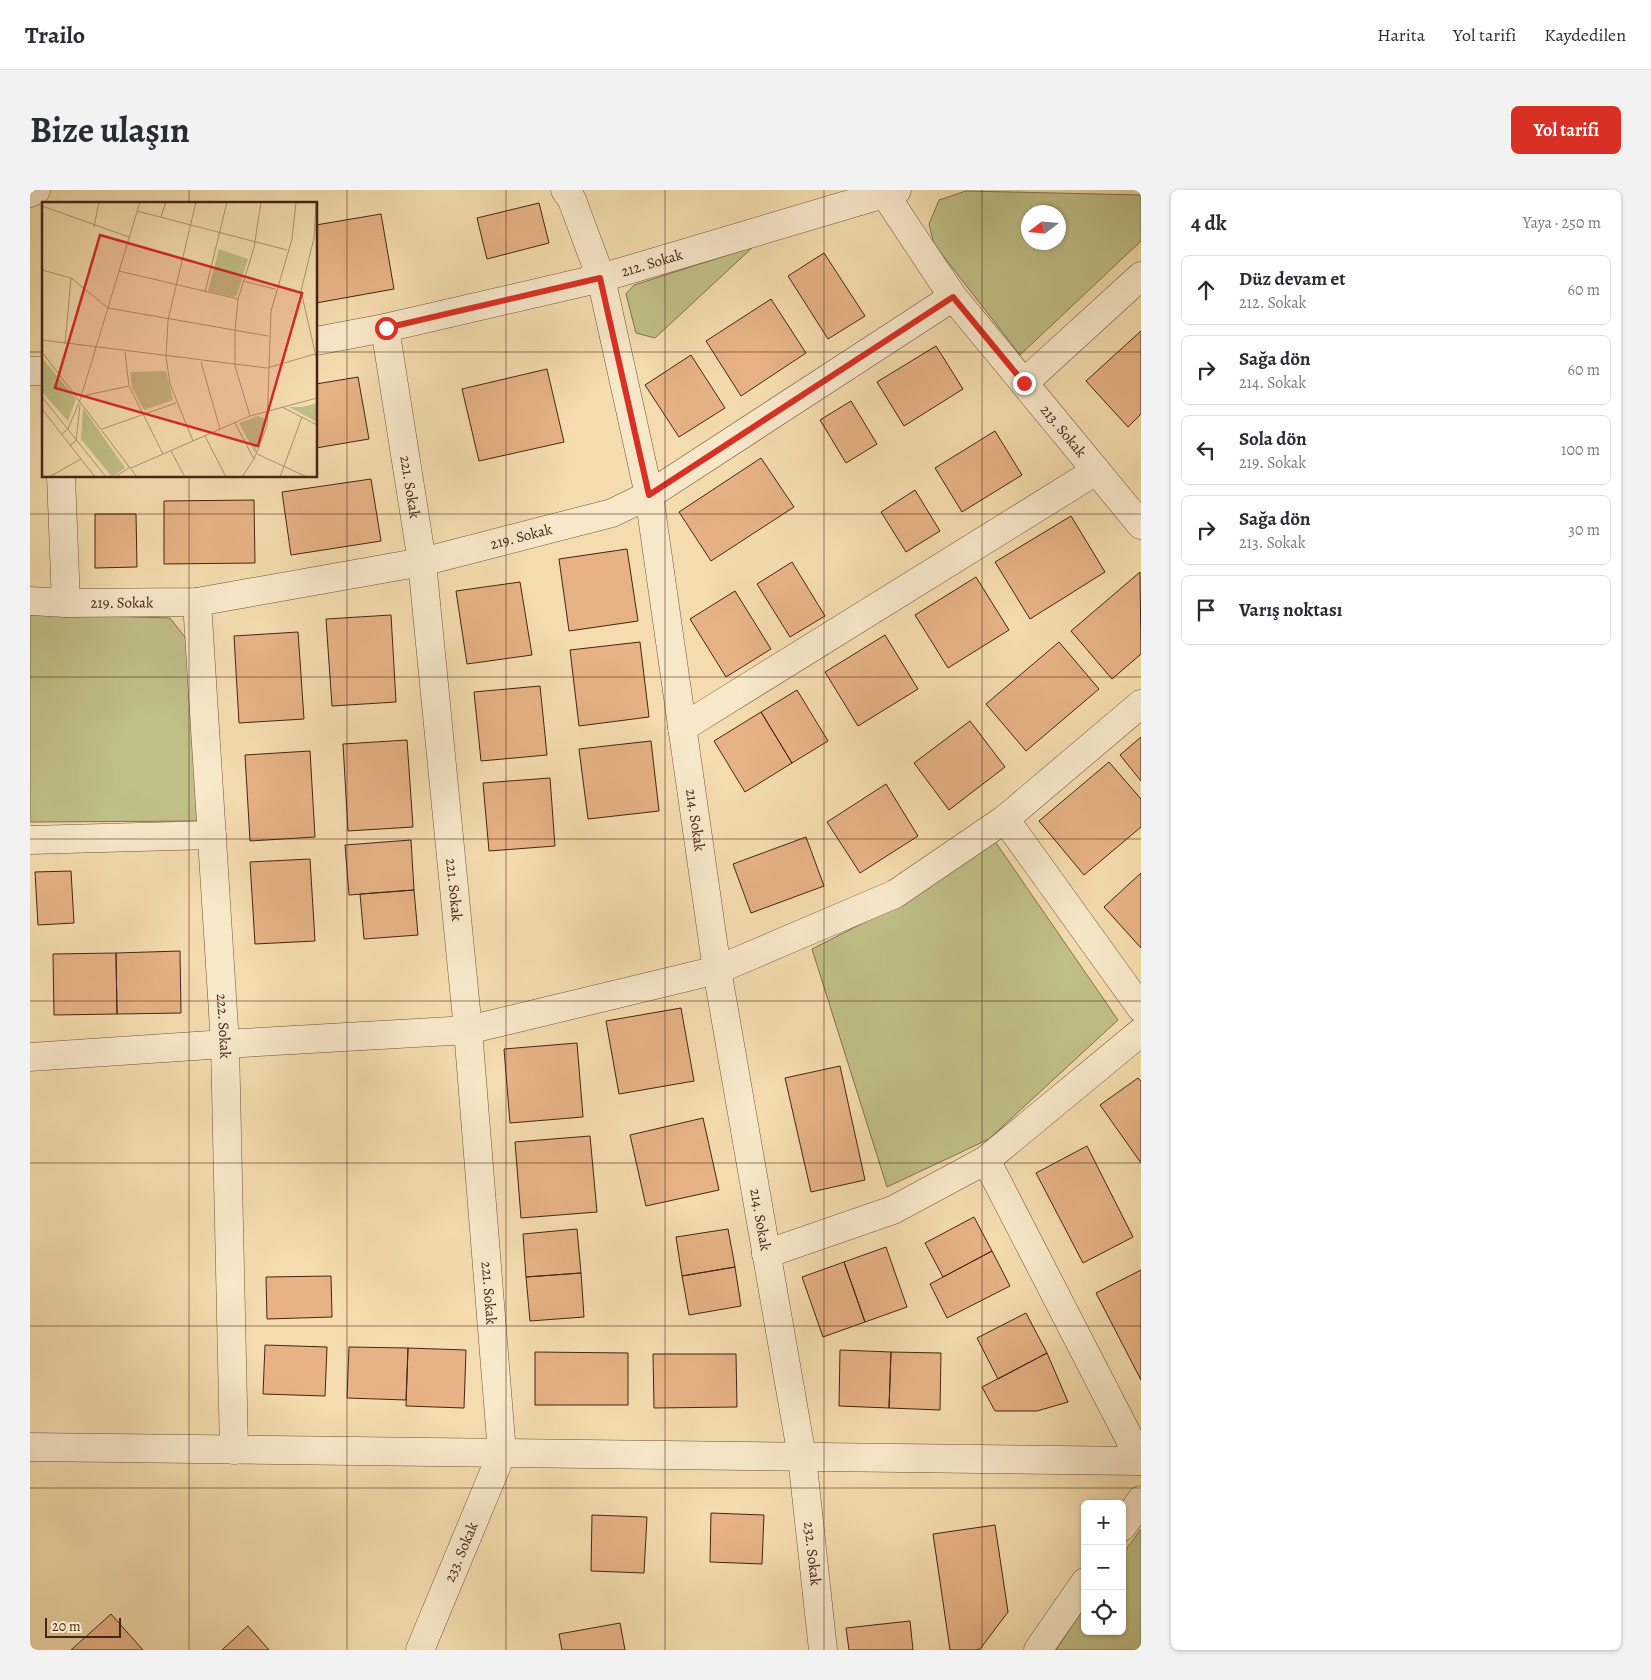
<!DOCTYPE html>
<html lang="tr">
<head>
<meta charset="utf-8">
<style>
	body { margin:0; font-family:Alegreya,serif; background:#f2f2f3; color:#2b2b33 }
	.controls { position:absolute; right:15px; bottom:15px; display:grid; overflow:hidden; border-radius:8px; box-shadow:0 1px 4px #0004 }
	.controls button { width:45px; height:45px; display:grid; place-items:center; padding:0; border:0; border-bottom:1px solid #e1e1e2; background:#fff; color:#2b2b33; font:25px sans-serif }
	.compass { position:absolute; left:991px; top:15px; width:45px; height:45px; border-radius:50%; background:#fff; box-shadow:0 1px 4px #0004; rotate:254deg }
	.scale { position:absolute; left:15px; bottom:12px; width:76px; box-sizing:border-box; padding-left:5px; border:2px solid #452515; border-top:0; font-size:14px; line-height:18px; white-space:nowrap; color:#452515; -webkit-text-stroke:4px #f8e8ca; paint-order:stroke }
	.stop { position:absolute; width:15px; height:15px; margin:-11px; border:4px solid #d93025; border-radius:50%; background:#fff }
	.stop.end { background:#d93025; border-color:#fff; box-shadow:0 1px 5px #0008 }
	.list { margin:0; padding:0; list-style:none }
	h2 { display:flex; justify-content:space-between; align-items:center; height:65px; margin:0; padding:0 20px; font-size:21px }
	h2 small { font-size:16px; font-weight:400; color:#7c7c81 }
	.list li { display:grid; grid-template-columns:32px 1fr auto; gap:15px; align-items:center; box-sizing:border-box; height:70px; margin:0 10px 10px; padding:0 10px; border:1px solid #e1e1e2; border-radius:8px }
	.list b { display:block; font-size:19px; white-space:nowrap }
	.list p { margin:0; font-size:16px; white-space:nowrap; color:#7c7c81 }
	.list em { font-size:16px; font-style:normal; color:#7c7c81 }
	.icon { flex:none; width:28px; height:28px; fill:none; stroke:currentColor; stroke-width:2; stroke-linecap:round; stroke-linejoin:round }
	.map { position:relative; flex:none; width:1111px; height:1460px; overflow:hidden; border-radius:8px }
	header { display:flex; align-items:center; gap:30px; box-sizing:border-box; height:70px; padding:0 25px; background:#fff; border-bottom:1px solid #e1e1e2 }
	header strong { font-size:24px }
	nav { display:flex; gap:28px; margin-inline-start:auto; font-size:18px }
	.intro { display:flex; align-items:center; justify-content:space-between; box-sizing:border-box; height:120px; padding:0 30px }
	h1 { margin:0; font-size:35px }
	.button { padding:12px 22px; border-radius:8px; background:#d93025; color:#fff; font-size:18px; font-weight:700 }
	main { display:flex; gap:30px; padding:0 30px }
	aside { flex:1; background:#fff; border-radius:8px; box-shadow:0 1px 4px #0004 }
	.map>svg:first-child { display:block }
</style>
</head>
<body>
<header>
<strong>Trailo</strong>
<nav><a>Harita</a><a>Yol tarifi</a><a>Kaydedilen</a></nav>
</header>
<div class="intro"><h1>Bize ulaşın</h1><a class="button">Yol tarifi</a></div>
<main>
<div class="map">
<svg width="1111" height="1460" viewBox="0 0 1111 1460">
	<rect width="100%" height="100%" fill="#f4dcae"/>
	<filter id="stains"><feTurbulence type="fractalNoise" baseFrequency=".004" numOctaves="4"/><feColorMatrix values="0 0 0 0 .2 0 0 0 0 .09 0 0 0 0 .02 0 0 0 .5 -.17"/></filter>
	<radialGradient id="worn" r=".72"><stop offset=".6" stop-color="#630" stop-opacity="0"/><stop offset="1" stop-color="#630" stop-opacity=".3"/></radialGradient>
	<path fill="#c0bf87" stroke="#82724e" fill-rule="evenodd" d="M936 1 1111 5V51L990 165 904 54 899 34 909 10ZM1028 22V52H998V22Z
		M723 57 625 148 606 143 596 104 604 95Z
		M0 424 140 428 158 451 167 631 0 632Z
		M964 650 1088 830 959 949 857 997 782 759 884 707Z
		M1111 1339V1460H1026L1055 1416V1441H1092V1365Z"/>
	<path fill="#e6b286" stroke="#452515" d="M509 13 519 53 457 69 447 28Z
		M351 24 364 99 286 113V35Z
		M794 63 835 126 798 149 758 86Z
		M741 109 776 163 711 206 676 151Z
		M1111 141V224L1098 237 1056 191Z
		M906 156 933 199 874 236 847 192Z
		M661 165 695 218 649 247 615 195Z
		M517 179 534 252 449 271 432 199Z
		M328 187 339 249 286 258V194Z
		M821 211 847 254 816 273 790 230Z
		M965 241 992 285 932 322 905 278Z
		M731 268 764 317 681 371 649 322Z
		M341 289 351 351 261 365 252 302Z
		M885 300 910 341 876 362 851 322Z
		M224 310 225 373 134 374V311Z
		M65 324H106L107 377 65 378Z
		M1041 326 1075 382 1000 429 965 372Z
		M597 359 608 431 539 441 529 369Z
		M762 372 795 426 760 447 727 394Z
		M1110 382 1111 464 1082 489 1041 441Z
		M946 387 979 440 918 478 885 425Z
		M490 392 502 465 437 474 426 401Z
		M705 401 741 459 696 487 660 429Z
		M361 425 366 512 302 516 296 429Z
		M268 442 274 529 209 533 204 446Z
		M855 445 888 499 828 536 795 482Z
		M610 452 619 527 549 536 540 460Z
		M1029 452 1069 499 996 561 956 514Z
		M510 496 517 565 451 571 444 502Z
		M767 500 798 551 762 573 731 522Z
		M731 522 762 573 715 602 684 551Z
		M940 531 975 577 919 620 884 573Z
		M1111 547V591L1090 565Z
		M377 550 383 637 318 641 313 554Z
		M621 551 629 621 558 629 549 559Z
		M280 561 285 647 220 651 215 565Z
		M1079 572 1111 609V637L1054 685 1009 631Z
		M520 588 525 656 459 661 453 593Z
		M856 594 888 646 830 683 797 632Z
		M776 647 794 696 721 723 703 674Z
		M381 650 384 700 319 705 315 655Z
		M280 669 285 751 225 754 220 672Z
		M41 681 44 733 8 735 5 682Z
		M1111 683V758L1074 717Z
		M384 700 388 745 334 749 330 704Z
		M150 761 151 823 87 824 86 763Z
		M86 763 87 824 24 825 23 764Z
		M651 818 664 891 589 904 576 831Z
		M547 853 553 927 480 933 474 859Z
		M810 876 835 990 781 1002 755 888Z
		M1108 888 1111 891V973L1070 915Z
		M673 928 689 1000 616 1016 600 945Z
		M560 946 567 1022 491 1028 485 952Z
		M1057 956 1103 1047 1053 1073 1006 983Z
		M944 1027 962 1061 913 1087 895 1053Z
		M547 1039 551 1083 496 1087 493 1044Z
		M698 1039 705 1077 652 1086 646 1047Z
		M856 1057 877 1117 835 1132 814 1072Z
		M962 1061 980 1096 917 1128 900 1094Z
		M814 1072 835 1132 793 1147 772 1087Z
		M705 1077 711 1116 659 1125 652 1086Z
		M1111 1080V1190L1066 1103Z
		M551 1083 554 1127 500 1131 496 1087Z
		M301 1086 302 1127 237 1129 236 1087Z
		M996 1123 1017 1163 968 1189 947 1148Z
		M235 1155 297 1157 295 1206 233 1204Z
		M319 1157 378 1158 376 1210 317 1208Z
		M378 1158 436 1160 434 1218 376 1216Z
		M810 1160 861 1162 859 1218 809 1216Z
		M505 1162 598 1163V1215H505Z
		M861 1162 911 1163 910 1220 859 1218Z
		M1017 1163 1038 1212 1007 1221H965L952 1197Z
		M623 1164H706L707 1217 624 1218Z
		M681 1323 734 1325 732 1374 680 1372Z
		M562 1325 617 1327 614 1383 561 1381Z
		M965 1335 978 1422 950 1459 946 1460H920L903 1344Z
		M81 1424 113 1460H41Z
		M880 1431 883 1460H819L816 1438Z
		M590 1433 595 1460H532L529 1444Z
		M218 1436 239 1460H192Z"/>
	<g fill="none" stroke-linecap="round" stroke-linejoin="round">
		<defs>
			<g id="minor">
				<path id="s1" d="M535 0 542 10 571 88 619 305 687 780 772 1267 793 1460"/>
				<path id="s2" d="M852 0 923 107 1111 335"/>
				<path d="M0 3 6 0"/>
				<path id="s3" d="M355 138 392 372 438 840 472 1263 390 1460"/>
				<path id="s4" d="M286 151 355 138 571 88 867 0"/>
				<path d="M0 181H14"/>
				<path d="M994 193 1111 86"/>
				<path d="M31 286 36 413"/>
				<path id="s5" d="M0 411 36 413 167 412 392 372 582 323 619 305 923 107"/>
				<path id="s6" d="M167 412 195 854 204 1260"/>
				<path d="M652 538 1066 281"/>
				<path d="M975 629 1111 818"/>
				<path d="M0 650 182 645"/>
				<path d="M0 867 195 854 438 840 687 780 865 704 975 629 1111 514"/>
				<path d="M956 970 1111 1271"/>
				<path d="M736 1064 863 1020 956 970 1111 842"/>
				<path d="M0 1257 1111 1271"/>
				<path d="M1092 1337 1111 1310"/>
				<path d="M1008 1460 1055 1392"/>
			</g>
		</defs>
		<use href="#minor" stroke="#71533b" stroke-width="29"/>
		<use href="#minor" stroke="#f8e8ca" stroke-width="28"/>
	</g>
	<g fill="none" stroke-linecap="round" stroke-linejoin="round">
		<path stroke="#d93025" stroke-width="6" d="M356 138 570 88 619 305 923 107 994 193"/>
	</g>
	<path fill="none" stroke="#452515" stroke-width="1" stroke-opacity="0.55" d="M159 0V14M317 0V1460M476 0V1460M635 0V1460M794 0V1460M952 0V1460M0 162H14M286 162H1111M159 286V1460M0 324H1111M0 487H1111M0 649H1111M0 811H1111M0 973H1111M0 1136H1111M0 1298H1111"/>
	<g text-anchor="middle" dominant-baseline="central" stroke-width="4" stroke-linejoin="round" paint-order="stroke">
		<g font-size="15" fill="#452515" stroke="#f8e8ca">
			<text stroke="none"><textPath href="#s4" startOffset="345">212. Sokak</textPath></text>
			<text stroke="none"><textPath href="#s2" startOffset="302">213. Sokak</textPath></text>
			<text stroke="none"><textPath href="#s3" startOffset="161">221. Sokak</textPath></text>
			<text stroke="none"><textPath href="#s5" startOffset="498">219. Sokak</textPath></text>
			<text stroke="none"><textPath href="#s5" startOffset="92">219. Sokak</textPath></text>
			<text stroke="none"><textPath href="#s1" startOffset="646">214. Sokak</textPath></text>
			<text stroke="none"><textPath href="#s3" startOffset="566">221. Sokak</textPath></text>
			<text stroke="none"><textPath href="#s6" startOffset="425">222. Sokak</textPath></text>
			<text stroke="none"><textPath href="#s1" startOffset="1051">214. Sokak</textPath></text>
			<text stroke="none"><textPath href="#s3" startOffset="971">221. Sokak</textPath></text>
			<text transform="translate(431 1362) rotate(-67)">233. Sokak</text>
			<text stroke="none"><textPath href="#s1" startOffset="1389">232. Sokak</textPath></text>
		</g>
	</g>
	<g transform="translate(12 12)">
		<rect width="275" height="275" fill="#f4dcae"/>
		<path d="M177 47 206 57 195 93 191 95 166 89ZM0 156 34 197 26 219 1 191ZM124 169 131 198 102 208 90 186 88 170ZM275 201V220L247 205H260ZM41 206 83 266 70 275 39 237ZM216 214 222 216V220L213 251 197 221Z" fill="#c0bf87"/>
		<path fill="none" stroke="#ae9371" stroke-width="1" d="M274 0 272 36 259 89 275 159M0 4 87 35M95 9 245 48M119 15 124 0M52 25 57 0M0 68 29 76 66 106 226 134M77 69 196 97M201 79 233 87M163 90 185 0M0 138 225 166 273 152M23 142 29 76M0 150 95 275M83 150 87 184 121 252M159 160 178 227M40 194 87 184M0 195 64 275M240 205 275 223M0 207 53 275M208 214 193 164V130L196 97 212 46 219 0M193 221 212 257 200 275M60 227 134 201M20 232 26 227 38 198 98 0M163 234 184 275M151 239 128 182 124 155 126 118 154 0M28 243 34 239 38 203M129 249 143 275M215 252 265 275M212 257 225 224 229 109 250 37 254 0M89 266 208 214 275 196M7 275 39 257M73 275 88 265M238 275 260 215"/>
		<path fill="#d62828" fill-opacity="0.15" stroke="#d62828" stroke-width="2.5" d="M58 33 260 91 216 244 13 186Z"/>
		<rect width="275" height="275" fill="none" stroke="#452515" stroke-width="2.5"/>
	</g>
	<rect width="100%" height="100%" filter="url(#stains)"/>
	<rect width="100%" height="100%" fill="url(#worn)"/>
</svg>
<div class="controls">
<button>+</button>
<button>−</button>
<button><svg class="icon" aria-label="locate" viewBox="0 0 24 24"><circle cx="12" cy="12" r="6"/><path d="M12 2v4M12 18v4M2 12h4M18 12h4"/></svg></button>
</div>
<svg class="compass" viewBox="-18 -18 36 36"><path d="M0-13l5 13h-10z" fill="#e53935"/><path d="M0 13l5-13h-10z" fill="#7c7c81"/></svg>
<div class="scale">20 m</div>
<div class="stop" style="left:356px;top:138px"></div>
<div class="stop end" style="left:994px;top:193px"></div>
</div>
<aside>
<h2>4 dk<small>Yaya · 250 m</small></h2>
<ul class="list">
<li><svg class="icon" aria-label="ahead" viewBox="0 0 24 24"><path d="M12 20V5M6 11l6-6 6 6"/></svg><div><b>Düz devam et</b><p>212. Sokak</p></div><em>60 m</em></li>
<li><svg class="icon" aria-label="right" viewBox="0 0 24 24"><path d="M7 20v-9h11M14 6l5 5-5 5"/></svg><div><b>Sağa dön</b><p>214. Sokak</p></div><em>60 m</em></li>
<li><svg class="icon" aria-label="left" viewBox="0 0 24 24"><path d="M17 20v-9H6M10 6l-5 5 5 5"/></svg><div><b>Sola dön</b><p>219. Sokak</p></div><em>100 m</em></li>
<li><svg class="icon" aria-label="right" viewBox="0 0 24 24"><path d="M7 20v-9h11M14 6l5 5-5 5"/></svg><div><b>Sağa dön</b><p>213. Sokak</p></div><em>30 m</em></li>
<li><svg class="icon" aria-label="arrive" viewBox="0 0 24 24"><path d="M6 21V4h12l-3 4 3 4H6"/></svg><div><b>Varış noktası</b></div></li>
</ul>
</aside>
</main>
</body>
</html>
